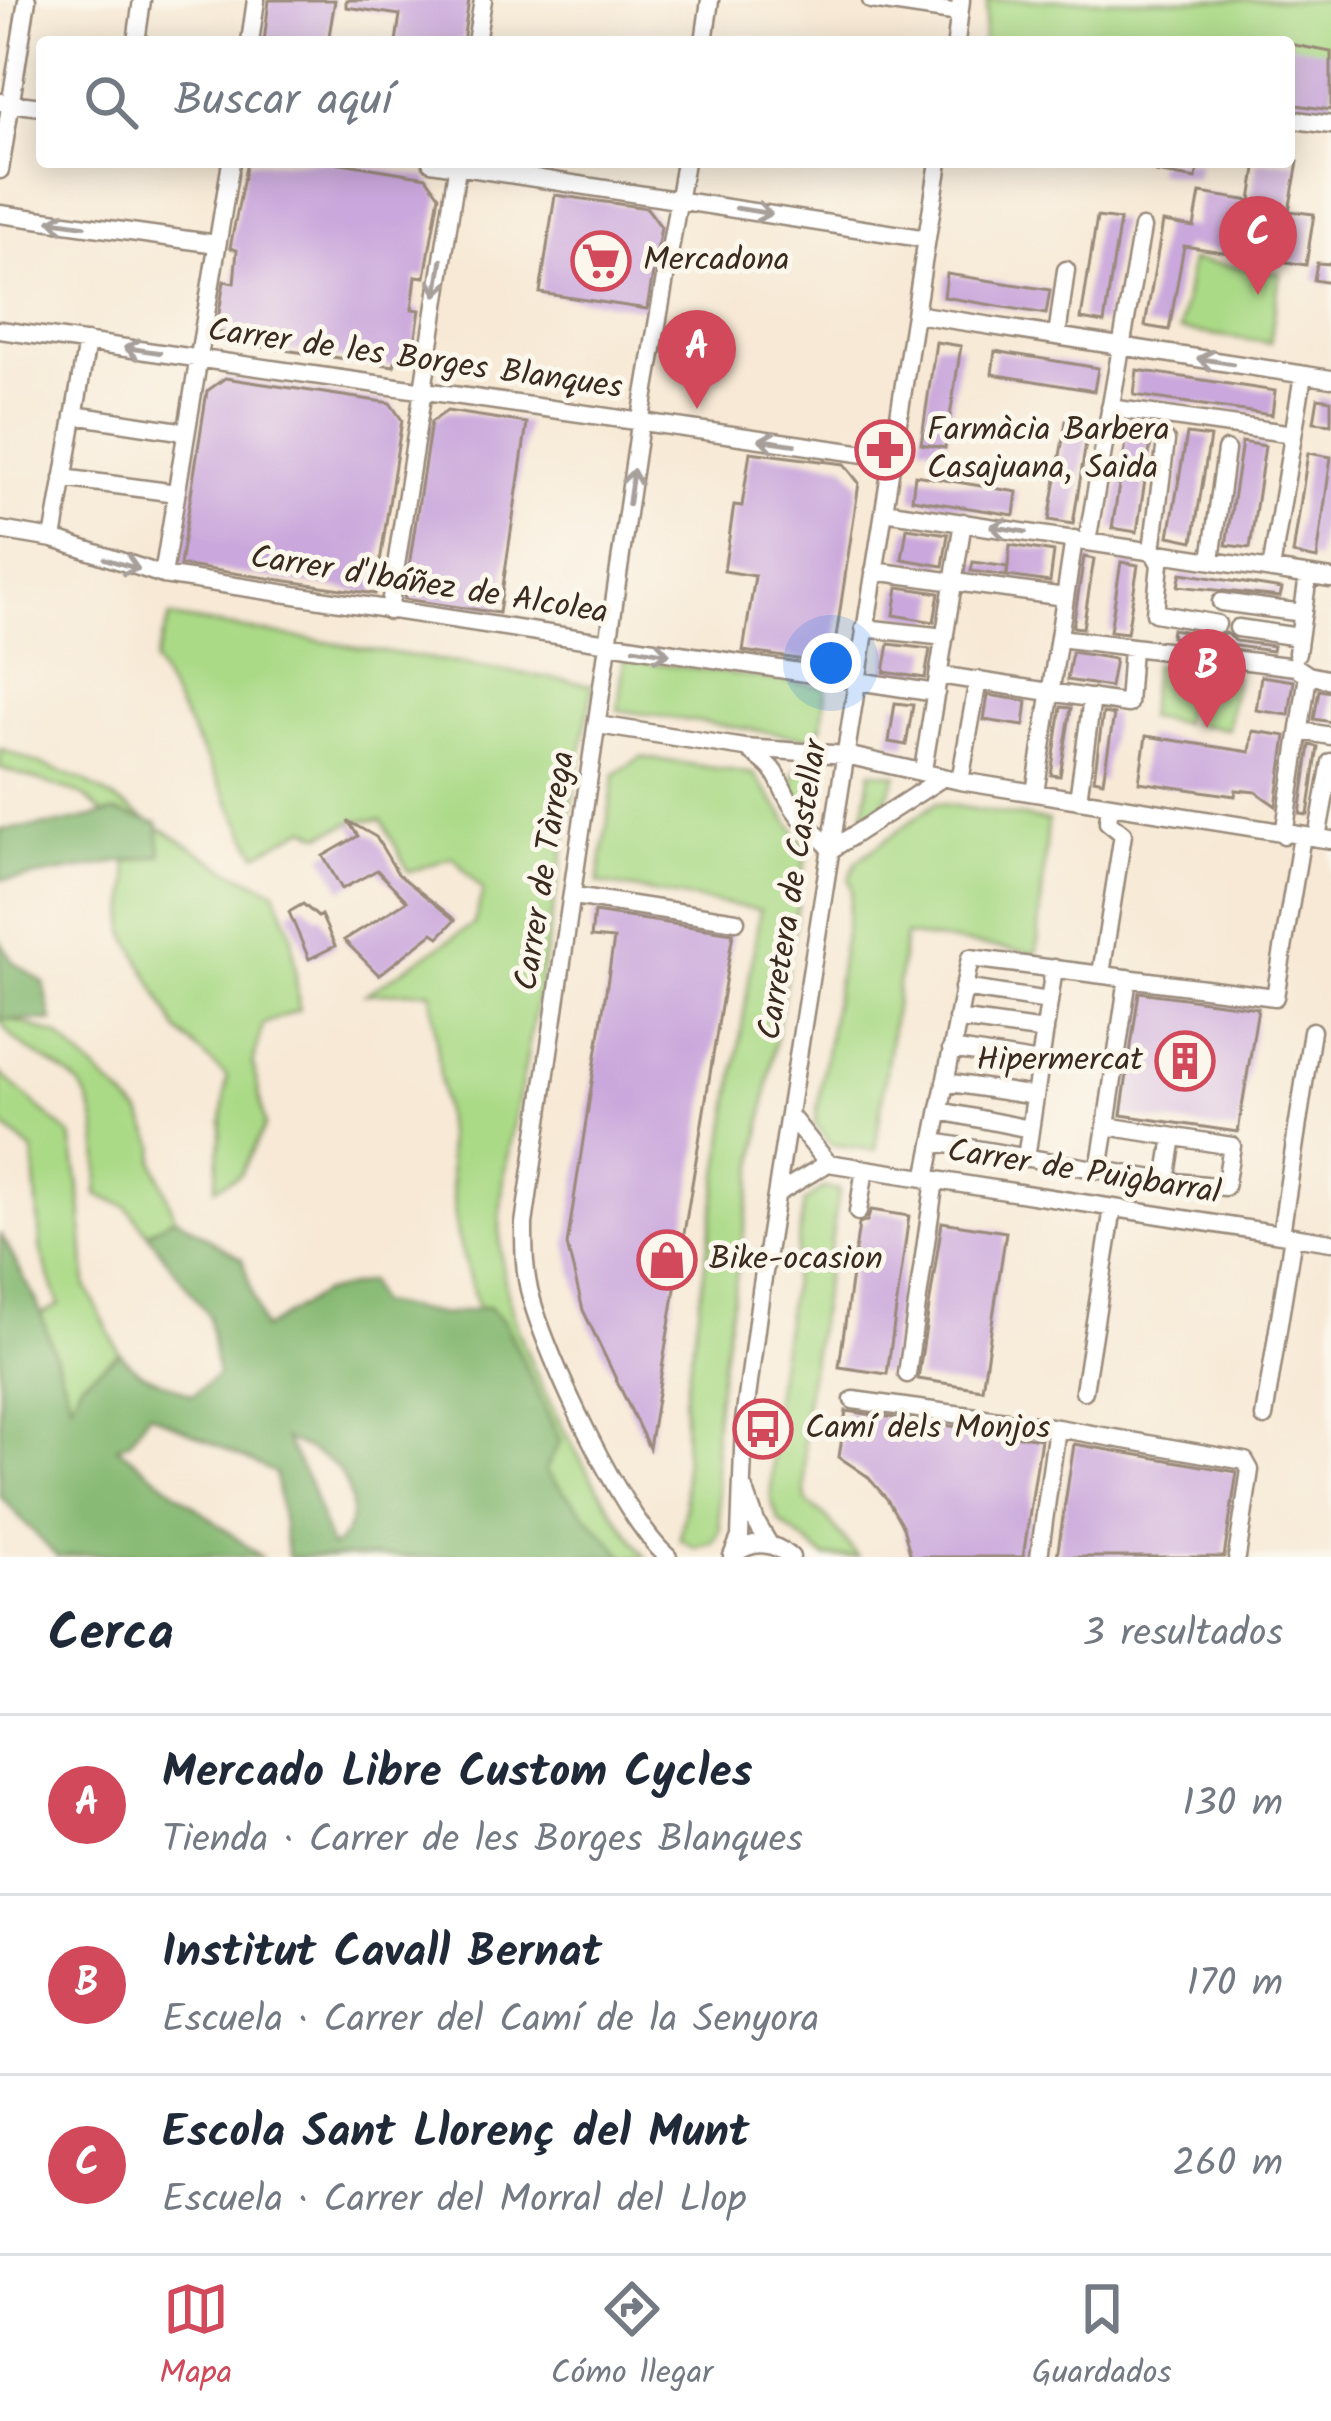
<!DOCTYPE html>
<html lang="es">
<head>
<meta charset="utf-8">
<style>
	body { margin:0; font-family:Kalam,sans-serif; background:#f6f6f7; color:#1f2937 }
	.you { position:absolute; left:831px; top:663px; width:42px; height:42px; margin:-30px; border:9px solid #fff; border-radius:50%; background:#1a73e8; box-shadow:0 0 0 18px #1a73e833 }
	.badge { display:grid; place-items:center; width:78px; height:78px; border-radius:50%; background:#d1495b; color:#fff; font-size:39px; font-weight:700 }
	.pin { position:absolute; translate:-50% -99px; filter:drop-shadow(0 3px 6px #0008) }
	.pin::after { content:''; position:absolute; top:63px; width:42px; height:36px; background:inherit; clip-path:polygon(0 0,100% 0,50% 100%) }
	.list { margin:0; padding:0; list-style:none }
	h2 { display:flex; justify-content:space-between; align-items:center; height:156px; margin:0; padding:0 48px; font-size:51px }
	h2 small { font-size:39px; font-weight:400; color:#747a83 }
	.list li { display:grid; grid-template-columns:78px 1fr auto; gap:36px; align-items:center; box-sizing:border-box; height:180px; padding:0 48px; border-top:3px solid #e0e1e3 }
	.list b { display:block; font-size:45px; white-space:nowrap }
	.list p { margin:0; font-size:39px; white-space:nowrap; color:#747a83 }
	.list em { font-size:39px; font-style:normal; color:#747a83 }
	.icon { flex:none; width:66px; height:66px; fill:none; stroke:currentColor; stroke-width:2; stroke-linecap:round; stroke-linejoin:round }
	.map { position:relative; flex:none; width:1331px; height:1557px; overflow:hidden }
	.search { position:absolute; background:#fff; box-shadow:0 6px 30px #0003; left:36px; right:36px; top:36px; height:132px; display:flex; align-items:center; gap:30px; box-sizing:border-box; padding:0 42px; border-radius:12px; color:#747a83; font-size:45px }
	.sheet { height:696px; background:#fff }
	nav { display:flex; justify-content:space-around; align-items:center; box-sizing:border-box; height:168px; border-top:3px solid #e0e1e3; background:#fff; font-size:33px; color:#747a83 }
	nav a { display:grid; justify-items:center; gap:6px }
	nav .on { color:#d1495b }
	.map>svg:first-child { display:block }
</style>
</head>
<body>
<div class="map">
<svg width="1331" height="1557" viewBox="0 0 1331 1557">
	<rect width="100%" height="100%" fill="#fbf7ec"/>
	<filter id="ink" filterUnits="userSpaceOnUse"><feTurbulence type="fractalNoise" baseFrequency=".00833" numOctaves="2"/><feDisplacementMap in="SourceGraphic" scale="24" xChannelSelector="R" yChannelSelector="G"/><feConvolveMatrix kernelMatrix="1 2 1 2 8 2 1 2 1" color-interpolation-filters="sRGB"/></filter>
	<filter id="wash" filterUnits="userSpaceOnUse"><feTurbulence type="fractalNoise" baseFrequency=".004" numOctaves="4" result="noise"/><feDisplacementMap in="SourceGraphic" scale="48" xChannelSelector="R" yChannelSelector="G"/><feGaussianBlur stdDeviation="2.7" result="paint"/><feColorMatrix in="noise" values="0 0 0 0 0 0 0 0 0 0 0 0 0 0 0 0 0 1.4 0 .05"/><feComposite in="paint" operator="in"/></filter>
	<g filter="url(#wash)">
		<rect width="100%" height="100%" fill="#f7e9d5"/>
		<path fill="#abda87" stroke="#738252" stroke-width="3" d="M988 0H1331V110L1289 104V42H983Z
			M1191 260 1280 273 1270 343 1180 330Z
			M170 617 593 685C571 809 549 932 527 1055 516 1119 495 1189 501 1255 508 1347 590 1484 646 1557H625L618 1551 545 1471 560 1441 504 1321 489 1307 478 1309 457 1235 431 991 366 994 474 924 483 891 453 857 409 872 382 820H357L321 835 306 828 257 854 154 662Z
			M624 659 826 687 822 727 808 738 618 710Z
			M1154 665 1191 671 1183 723 1147 718Z
			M1199 671 1236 677 1228 729 1191 724Z
			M0 749 83 780 225 868 275 891 292 935 299 1010 263 1024 253 1064 265 1126 240 1175 215 1188 227 1077 177 1030 125 932 129 882 126 862 161 855 116 812 103 814 83 795 0 768Z
			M641 757 754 774 807 848 720 1376 714 1430 720 1530 713 1543 695 1548 680 1539 685 1508 684 1401 760 910 598 883 615 774Z
			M806 763H817L809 816 793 788 795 771Z
			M871 771 897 775 885 802 862 823Z
			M936 803 1048 821 1037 953 905 935 875 1150 830 1144 815 1123 852 890 849 879 857 861Z
			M0 1019 14 1020 57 1035 141 1114 156 1146 154 1161 175 1217 147 1233 126 1206 97 1195C101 1166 100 1108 79 1085 55 1059 16 1053 0 1019Z
			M0 1073 71 1136 81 1202 86 1286 120 1353 81 1382 71 1406 41 1314 59 1305 41 1252 33 1151 0 1123Z
			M823 1188 839 1190 804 1415 805 1494 807 1502 827 1518 858 1557H825L779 1521 771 1500 773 1406 804 1202Z"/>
		<path fill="#88ba74" stroke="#627249" stroke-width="3" fill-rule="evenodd" d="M116 812 158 823 161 855 20 879H0V830L59 824Z
			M0 940 12 961 44 983 52 1021 0 1019Z
			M175 1217 242 1259 263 1329 324 1292 368 1282 377 1303 444 1315 488 1307 504 1321 560 1441 545 1471 625 1557H288L275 1473 149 1413 129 1442 117 1447 261 1557 92 1554 57 1557 0 1496V1233L37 1302 71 1404 81 1382 120 1353 139 1372 193 1395 217 1376 209 1316 147 1233ZM285 1439C300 1446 326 1456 337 1469 356 1494 358 1531 331 1548L309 1482Z"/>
		<g id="blocks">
			<path fill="#caa7dc" d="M269 0H335L328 42H264Z
				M346 0H469L463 42H396L400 15 346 7Z
				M1289 44 1331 52V110L1289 104Z
				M247 162H335L426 177 439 195 425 277 416 276 412 309 420 310 412 361 396 359 394 366 230 342 231 334 216 332 224 281 234 283 237 250 230 248Z
				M1158 162H1199L1196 179 1156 172Z
				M1257 162H1298L1289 211 1314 214 1306 265 1184 246 1169 330 1145 326 1163 222 1194 227 1200 193 1251 201Z
				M555 195 647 208 661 227 647 309 540 293Z
				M1097 217 1120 220 1104 323 1081 319Z
				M1317 263 1331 264V283L1314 280Z
				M947 274 1050 290 1046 314 944 297Z
				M936 342 961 346 945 448 921 444Z
				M995 351 1098 368 1094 391 992 374Z
				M1137 370 1275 391 1272 415 1134 395Z
				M225 378 390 403 402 420 375 594 180 565 207 391Z
				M1318 398 1331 400V424L1314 422Z
				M447 411 527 423 499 613 404 599 431 422Z
				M1066 421 1089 424 1073 524 1049 520Z
				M1129 424 1153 429 1137 532 1112 528Z
				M1187 434 1210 437 1193 541 1169 536Z
				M1242 442 1265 446 1250 548 1226 545Z
				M750 452 844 464 859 483 832 664 743 651 755 576 724 571 734 505 742 506Z
				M1308 453 1331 457 1317 559 1293 554Z
				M915 475 1017 492 1014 515 912 499Z
				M907 528 948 534 943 566 902 559Z
				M1010 545 1054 552 1050 582 1007 576Z
				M1084 557 1094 559 1083 628 1073 627Z
				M973 562 1008 567 1006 576 971 571Z
				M1121 562 1138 565 1127 633 1110 631Z
				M1181 573 1282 589 1280 597 1178 586Z
				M898 587 939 593 934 622 894 615Z
				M1172 629 1215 637 1226 633 1236 641 1273 646 1272 651 1171 637Z
				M889 644 930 649 925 678 884 672Z
				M1072 652 1115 659 1110 687 1067 680Z
				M1261 676 1294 681 1289 715 1256 710Z
				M1319 690 1331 692V722L1314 719Z
				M988 695 1027 701 1024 726 984 720Z
				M895 703 913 705 906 745 889 742Z
				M1061 707 1071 708 1060 776 1051 775Z
				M1103 713 1114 715 1103 781 1094 779Z
				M1253 731 1286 736 1276 806 1256 792 1236 790 1235 796 1139 782 1146 736 1250 752Z
				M1310 745 1318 747 1308 815 1300 814Z
				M348 821 376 837 398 874 455 920 439 937 433 933 379 975 344 940 407 901 377 870 342 889 323 856 358 836Z
				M303 904 318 917 321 915 335 946 309 959 289 912Z
				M594 912 733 933 649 1448 583 1310 567 1245 614 939 591 937Z
				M1139 992 1258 1008 1238 1132 1121 1115Z
				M871 1210 909 1216 887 1374 839 1367 859 1224 867 1221Z
				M942 1222 1006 1232 982 1389 918 1379Z
				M846 1411 1041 1439 1023 1557H911L903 1527 887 1499 867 1476 839 1457Z
				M1074 1444 1237 1472 1224 1557H1057Z"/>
		</g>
	</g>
	<g filter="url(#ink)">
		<use href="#blocks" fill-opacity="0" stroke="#998a7a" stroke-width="3"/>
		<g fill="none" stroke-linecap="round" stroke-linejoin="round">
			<defs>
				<path id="minor" d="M871 0 959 13
					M136 42 142 0
					M250 42 256 0
					M476 42 483 0
					M704 42 710 0
					M956 42 961 0
					M1 102 42 107
					M1289 119 1331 125
					M431 162 927 239
					M0 170 27 0
					M0 214 217 244
					M915 314 1331 379
					M0 330 893 458
					M1057 336 1066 270
					M1110 408 1293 434
					M74 415 186 432
					M1166 441 1152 550 1160 564 1155 613 1217 624
					M63 478 176 493
					M884 511 1331 579
					M0 530 53 539 163 575 936 693
					M53 539 87 342
					M1087 542 1142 228
					M1211 560 1226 450
					M1271 570 1303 375
					M874 571 1065 597
					M163 575 231 162
					M1221 602 1303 613
					M389 611 458 162
					M864 628 945 637
					M1238 628 1299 637
					M1059 638 1296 667 1308 675 1331 680
					M1297 653 1308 576
					M939 675 1128 704 1132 648
					M598 725 745 748 846 755 960 781 1331 840
					M1301 731 1331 736
					M750 751C781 772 774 775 791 804 802 822 817 835 832 849
					M923 770 963 522
					M960 781 978 680
					M1035 793 1074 539
					M1078 800 1092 698
					M1284 835 1308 675
					M1317 838 1331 762
					M832 849 942 778
					M574 896 736 921
					M1101 974 1123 834 1108 822 1110 806
					M963 988 1049 1001
					M957 1019 1045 1031
					M951 1049 1040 1063
					M945 1082 1035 1096
					M940 1111 1030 1129
					M790 1116 828 1163
					M934 1142 1166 1181 1225 1187 1232 1146 1106 1126 1128 978
					M1026 1158 1054 968
					M1099 1170 1106 1126
					M926 1179 970 958 1275 997 1302 836
					M1166 1181 1173 1137
					M778 1193 828 1163 1331 1242
					M858 1212 865 1169
					M1281 1234 1312 1031
					M907 1374 935 1180
					M1084 1391 1113 1208
					M853 1400 1057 1428 1245 1461 1250 1470 1237 1557
					M1264 1417 1293 1236
					M745 1491 756 1522 769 1544
					M733 1555C753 1540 772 1541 791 1557
					M732 1556 740 1537 744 1421 761 1291 939 162
					M668 1557C622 1518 547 1357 531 1297 524 1273 524 1249 524 1224L640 424 685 162
					M1039 1557 1057 1428"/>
			</defs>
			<use href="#minor" stroke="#998a7a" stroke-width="21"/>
			<use href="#minor" stroke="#fff" stroke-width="16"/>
		</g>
		<defs><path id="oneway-shaft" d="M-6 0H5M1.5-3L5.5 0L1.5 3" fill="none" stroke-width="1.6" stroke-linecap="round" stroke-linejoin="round" transform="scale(3)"/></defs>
		<g stroke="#a79f9a">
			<use href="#oneway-shaft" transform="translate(754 211) rotate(9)"/>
			<use href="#oneway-shaft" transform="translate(67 223) rotate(-172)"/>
			<use href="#oneway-shaft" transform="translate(439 278) rotate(99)"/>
			<use href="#oneway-shaft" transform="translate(142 350) rotate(-172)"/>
			<use href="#oneway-shaft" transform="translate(1215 361) rotate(-171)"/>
			<use href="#oneway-shaft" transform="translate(777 442) rotate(-172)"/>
			<use href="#oneway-shaft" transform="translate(631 487) rotate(-82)"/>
			<use href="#oneway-shaft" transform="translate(1008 529) rotate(-171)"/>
			<use href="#oneway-shaft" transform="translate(122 564) rotate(17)"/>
			<use href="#oneway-shaft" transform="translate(652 651) rotate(9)"/>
		</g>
	</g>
	<defs>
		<symbol id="supermarket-ring" viewBox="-11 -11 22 22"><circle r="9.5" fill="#fbf7ec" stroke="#d1495b" stroke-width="1.5"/><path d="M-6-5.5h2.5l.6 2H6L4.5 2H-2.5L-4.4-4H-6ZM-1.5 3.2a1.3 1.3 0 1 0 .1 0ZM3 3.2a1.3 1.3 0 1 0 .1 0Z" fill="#d1495b"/></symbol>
		<symbol id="pharmacy-ring" viewBox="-11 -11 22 22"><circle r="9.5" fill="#fbf7ec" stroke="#d1495b" stroke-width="1.5"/><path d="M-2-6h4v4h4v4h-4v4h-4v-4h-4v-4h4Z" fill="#d1495b"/></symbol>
		<symbol id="building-ring" viewBox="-11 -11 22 22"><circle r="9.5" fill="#fbf7ec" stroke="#d1495b" stroke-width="1.5"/><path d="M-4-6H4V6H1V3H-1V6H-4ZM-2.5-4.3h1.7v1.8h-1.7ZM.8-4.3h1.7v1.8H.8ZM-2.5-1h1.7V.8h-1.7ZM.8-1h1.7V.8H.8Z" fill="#d1495b"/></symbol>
		<symbol id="shop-ring" viewBox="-11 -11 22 22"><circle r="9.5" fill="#fbf7ec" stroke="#d1495b" stroke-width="1.5"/><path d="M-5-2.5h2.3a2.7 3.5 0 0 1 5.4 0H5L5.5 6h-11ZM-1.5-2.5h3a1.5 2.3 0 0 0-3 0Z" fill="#d1495b"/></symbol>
		<symbol id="bus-ring" viewBox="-11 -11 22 22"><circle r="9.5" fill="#fbf7ec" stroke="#d1495b" stroke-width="1.5"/><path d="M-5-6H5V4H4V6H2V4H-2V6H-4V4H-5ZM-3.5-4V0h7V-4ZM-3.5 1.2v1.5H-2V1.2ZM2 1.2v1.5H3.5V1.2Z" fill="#d1495b"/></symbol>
	</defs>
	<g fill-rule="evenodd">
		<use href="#supermarket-ring" x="568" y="228" width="66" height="66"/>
		<use href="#pharmacy-ring" x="852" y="417" width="66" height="66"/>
		<use href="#building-ring" x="1152" y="1028" width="66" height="66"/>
		<use href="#shop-ring" x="634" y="1227" width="66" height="66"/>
		<use href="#bus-ring" x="730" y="1396" width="66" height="66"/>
	</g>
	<g text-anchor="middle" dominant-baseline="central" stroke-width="10" stroke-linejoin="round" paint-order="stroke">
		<g font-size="33" fill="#3b2a1e" stroke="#fbf7ec" text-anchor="start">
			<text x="643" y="261">Mercadona</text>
			<text x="927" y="431">Farmàcia Barbera<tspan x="927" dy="38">Casajuana, Saida</tspan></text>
			<text x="1143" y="1061" text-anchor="end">Hipermercat</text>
			<text x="709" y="1260">Bike-ocasion</text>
			<text x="805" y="1429">Camí dels Monjos</text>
		</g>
		<g font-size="33" fill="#3b2a1e" stroke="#fbf7ec">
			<text transform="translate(415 360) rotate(8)">Carrer de les Borges Blanques</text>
			<text transform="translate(429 586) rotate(9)">Carrer d'Ibáñez de Alcolea</text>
			<text transform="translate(546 871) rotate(-81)">Carrer de Tàrrega</text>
			<text transform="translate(794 890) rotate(-81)">Carretera de Castellar</text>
			<text transform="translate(1084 1173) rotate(9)">Carrer de Puigbarral</text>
		</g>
	</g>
</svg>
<div class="you"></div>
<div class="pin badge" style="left:697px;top:409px">A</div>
<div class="pin badge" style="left:1207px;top:728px">B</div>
<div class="pin badge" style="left:1258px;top:295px">C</div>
<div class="search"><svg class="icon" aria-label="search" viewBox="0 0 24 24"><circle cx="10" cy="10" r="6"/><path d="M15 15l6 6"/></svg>Buscar aquí</div>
</div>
<section class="sheet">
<h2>Cerca<small>3 resultados</small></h2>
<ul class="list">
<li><span class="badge">A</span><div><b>Mercado Libre Custom Cycles</b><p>Tienda · Carrer de les Borges Blanques</p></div><em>130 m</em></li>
<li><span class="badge">B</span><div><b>Institut Cavall Bernat</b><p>Escuela · Carrer del Camí de la Senyora</p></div><em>170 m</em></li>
<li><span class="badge">C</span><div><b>Escola Sant Llorenç del Munt</b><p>Escuela · Carrer del Morral del Llop</p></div><em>260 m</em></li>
</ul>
</section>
<nav>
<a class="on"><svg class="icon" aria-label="map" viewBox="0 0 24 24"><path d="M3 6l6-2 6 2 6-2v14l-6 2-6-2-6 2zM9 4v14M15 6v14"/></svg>Mapa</a>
<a><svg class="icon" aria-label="directions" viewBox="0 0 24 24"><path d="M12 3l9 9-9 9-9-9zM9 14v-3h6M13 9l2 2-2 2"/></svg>Cómo llegar</a>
<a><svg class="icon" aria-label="saved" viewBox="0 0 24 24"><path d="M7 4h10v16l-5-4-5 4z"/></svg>Guardados</a>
</nav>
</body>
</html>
